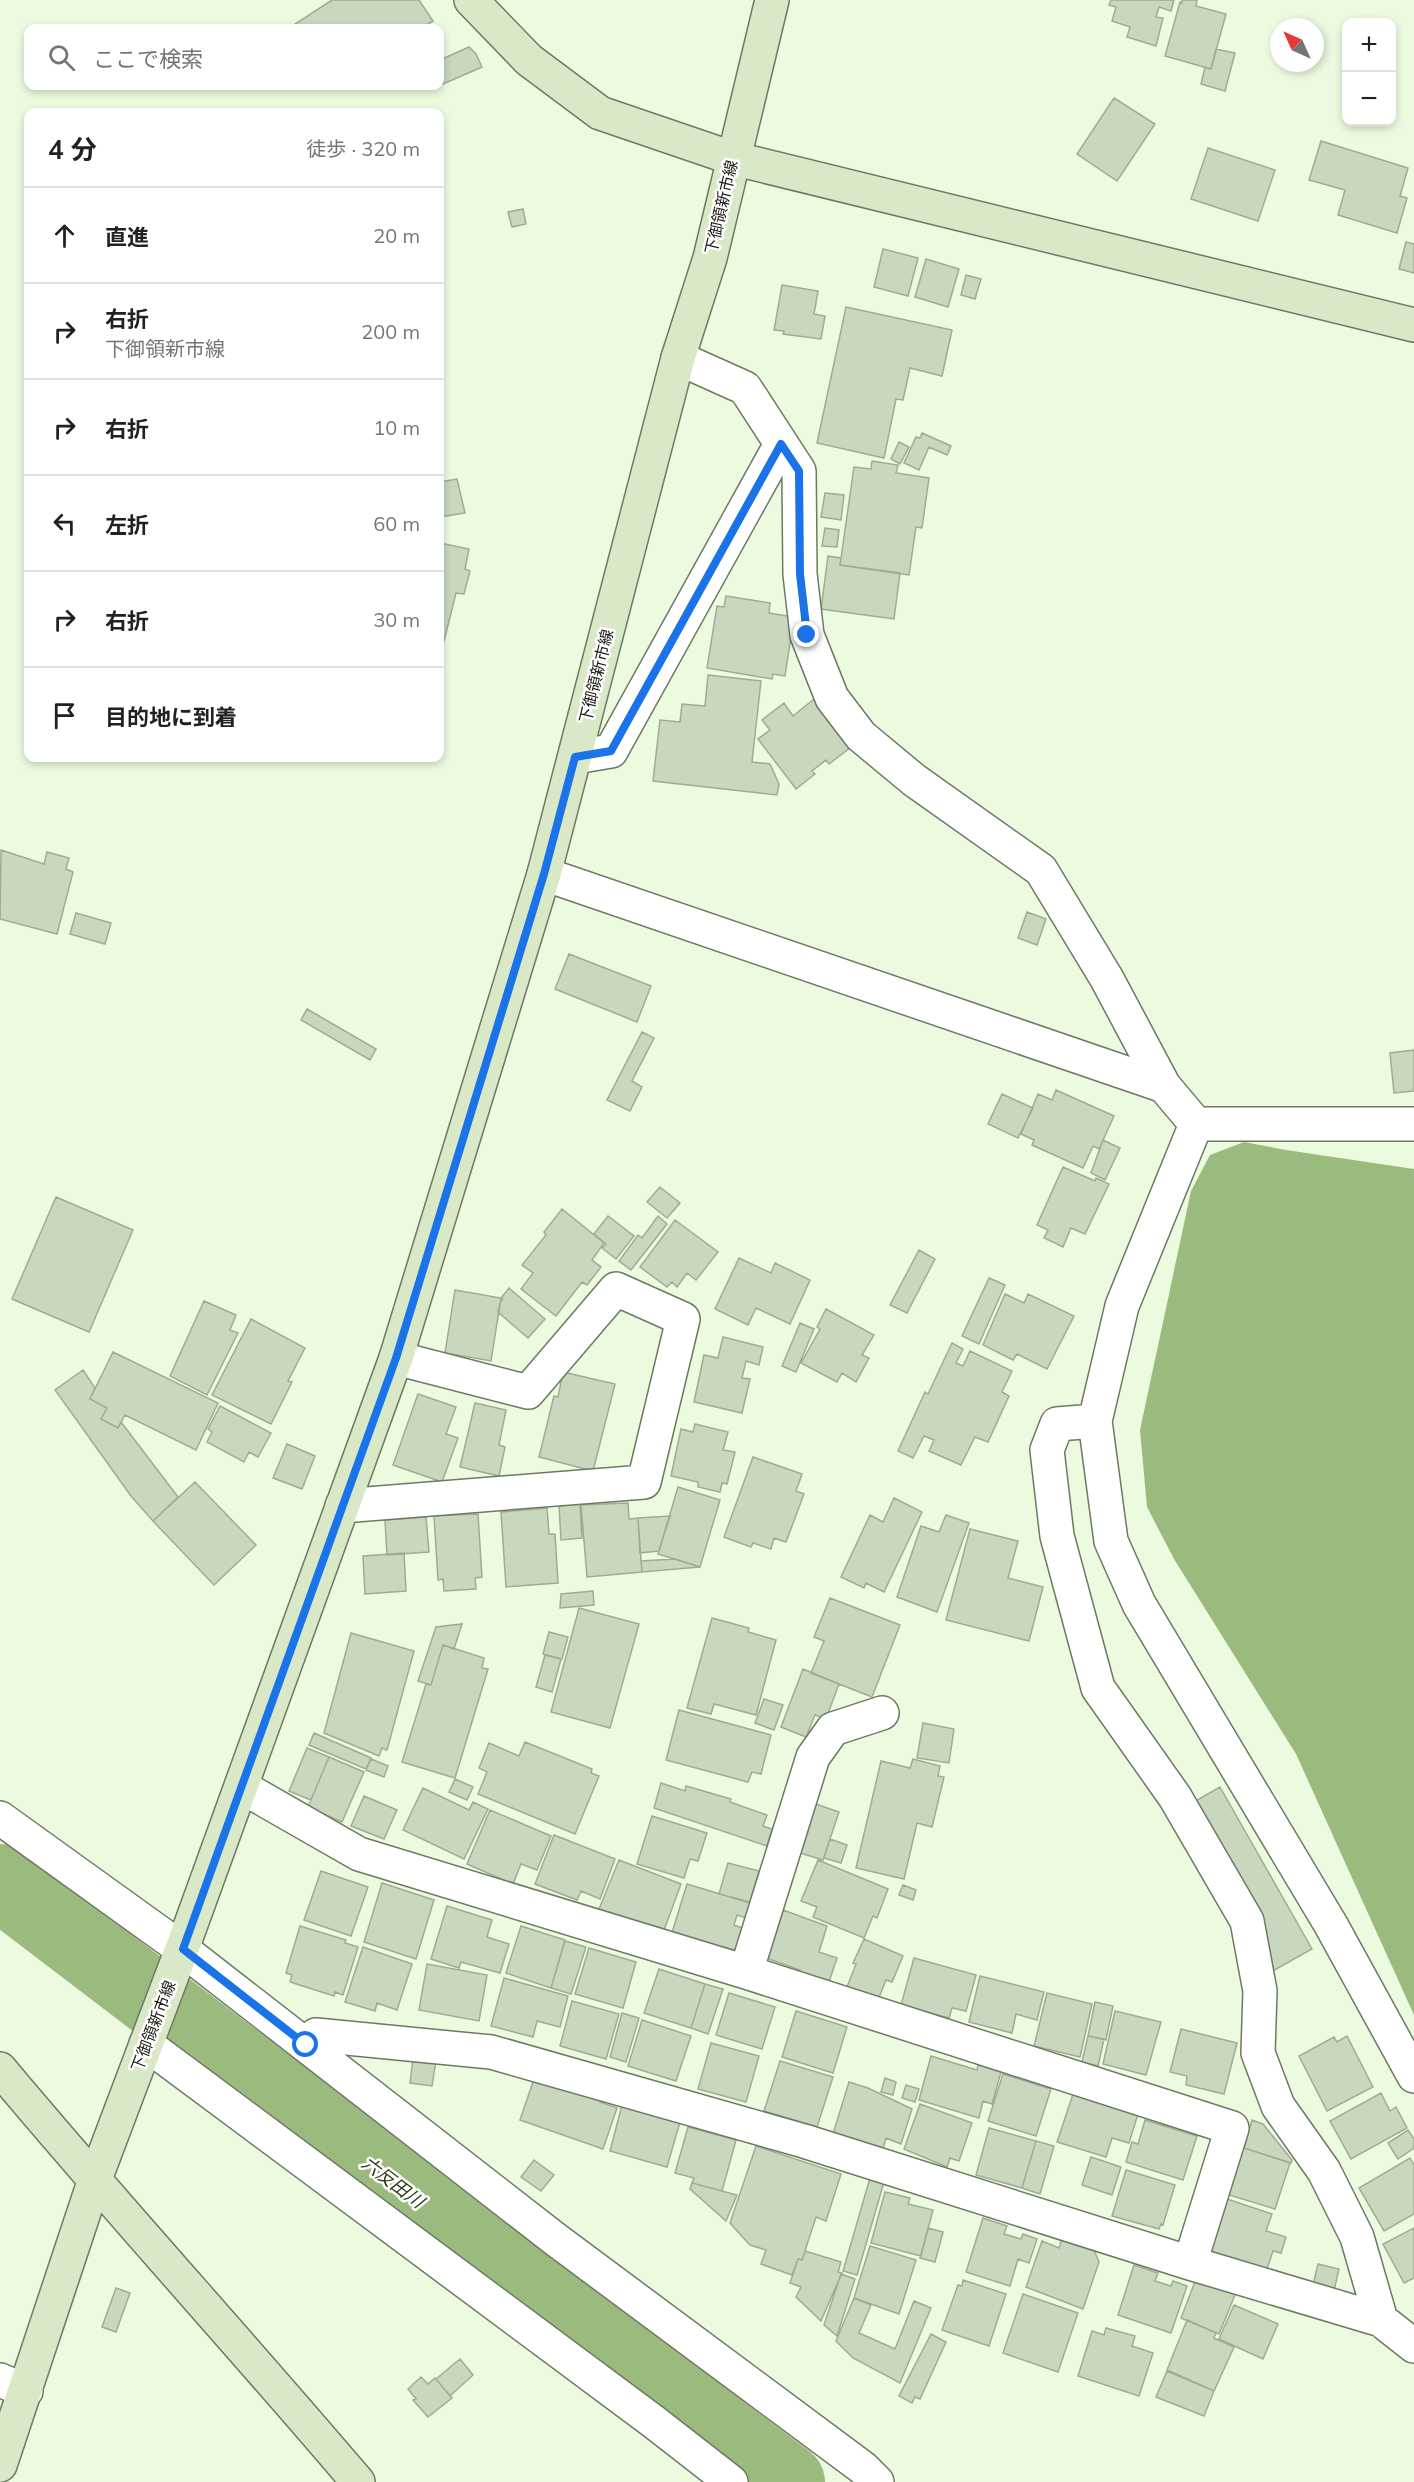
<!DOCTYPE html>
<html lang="ja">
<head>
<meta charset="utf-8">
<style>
	body { margin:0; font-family:Mulish,"Noto Sans JP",sans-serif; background:#f6f6f6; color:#202124 }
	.controls { position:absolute; right:18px; top:18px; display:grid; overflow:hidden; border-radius:12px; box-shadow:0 3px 9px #0003 }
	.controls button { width:54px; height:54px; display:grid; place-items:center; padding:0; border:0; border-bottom:2px solid #e0e0e0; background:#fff; color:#202124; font:30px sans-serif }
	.compass { position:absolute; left:1270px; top:18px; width:54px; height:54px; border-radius:50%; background:#fff; box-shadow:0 3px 9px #0003; rotate:315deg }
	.stop { position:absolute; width:18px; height:18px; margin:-14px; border:4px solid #1a73e8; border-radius:50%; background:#fff }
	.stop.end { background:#1a73e8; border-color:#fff; box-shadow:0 2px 6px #0008 }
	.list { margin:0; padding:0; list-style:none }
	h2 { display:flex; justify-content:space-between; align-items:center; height:78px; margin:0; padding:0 24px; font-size:26px }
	h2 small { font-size:20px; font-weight:400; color:#757577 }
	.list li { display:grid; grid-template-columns:39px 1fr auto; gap:18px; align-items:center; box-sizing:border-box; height:96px; padding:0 24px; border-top:2px solid #e0e0e0 }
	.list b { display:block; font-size:22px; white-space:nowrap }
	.list p { margin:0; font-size:20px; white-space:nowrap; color:#757577 }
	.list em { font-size:20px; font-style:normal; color:#757577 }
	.icon { flex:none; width:33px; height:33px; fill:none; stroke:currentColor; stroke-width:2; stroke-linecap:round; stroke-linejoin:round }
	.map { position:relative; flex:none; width:1414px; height:2482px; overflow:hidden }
	.search { position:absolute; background:#fff; box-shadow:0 3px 9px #0003; left:24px; top:24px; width:420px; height:66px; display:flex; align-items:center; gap:15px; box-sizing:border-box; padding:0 21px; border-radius:12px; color:#757577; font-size:22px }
	.panel { position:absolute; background:#fff; box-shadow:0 3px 9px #0003; left:24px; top:108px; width:420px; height:654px; border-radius:12px }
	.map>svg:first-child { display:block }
</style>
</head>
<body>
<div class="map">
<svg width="1414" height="2482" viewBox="0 0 1414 2482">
	<rect width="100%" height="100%" fill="#ecfae0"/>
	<path fill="#9abb7d" d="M1244 1142 1286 1150 1414 1169V2015L1296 1754 1174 1559 1147 1507 1140 1430 1191 1191 1210 1155Z"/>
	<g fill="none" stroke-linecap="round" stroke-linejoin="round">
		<path stroke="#9abb7d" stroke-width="76" d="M0 1882 787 2482"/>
	</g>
	<path fill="#c9d7be" stroke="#9fac94" stroke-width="1.5" d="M332 0H419L433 21 422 28H289Z
		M1111 0H1174L1171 11 1159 7 1156 17 1163 18 1156 46 1127 37 1130 27 1112 21 1116 7 1109 5Z
		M1182 0H1197L1196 6 1226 14 1211 69 1165 56 1180 2 1182 3Z
		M469 47 476 54 482 67 443 84 440 77V60Z
		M1216 49 1235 53 1225 91 1201 84 1205 67 1211 69Z
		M1114 98 1155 124 1117 181 1077 154Z
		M1321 141 1408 168 1400 196 1407 198 1397 233 1338 215 1345 190 1309 180Z
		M1208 148 1275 170 1258 221 1191 199Z
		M523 209 526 224 512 227 508 212Z
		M1406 242 1414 244V273L1399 269Z
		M883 249 918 258 908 296 874 287Z
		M926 259 959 269 948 307 915 297Z
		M966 275 981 279 975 299 961 295Z
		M782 285 818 291 814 314 825 316 821 339 783 334 784 331 774 330Z
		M846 307 952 330 942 376 910 368 903 400 896 399 884 458 817 443Z
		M922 433 951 446 947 455 929 447 919 470 904 463 916 437 920 438Z
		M899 442 909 447 900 464 891 459Z
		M872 461 898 465 896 473 929 478 922 528 916 527 909 575 840 565 854 467 871 469Z
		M457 479 465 513 440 517V482Z
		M825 493 844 495 841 520 821 517Z
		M825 528 839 530 837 547 822 546Z
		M440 543 469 549 465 569 470 571 464 594 456 593 444 641 440 640Z
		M828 556 841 558 840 565 900 573 894 619 821 609Z
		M726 596 770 603 769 613 794 617 785 676 773 674 772 679 707 668 717 606 724 607Z
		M708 675 761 681 752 762 770 764 779 784 777 795 653 781 660 720 680 722 682 704 705 706Z
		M814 699 851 747 829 764 826 760 812 771 815 774 796 789 758 739 770 730 762 720 784 703 793 716Z
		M1 850 44 864 47 852 69 858 66 869 73 872 57 934 0 919Z
		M1027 912 1046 919 1037 945 1018 938Z
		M76 913 111 923 105 944 70 934Z
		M569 954 651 986 637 1022 555 989Z
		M307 1009 376 1049 370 1060 301 1020Z
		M642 1032 654 1038 632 1081 642 1087 630 1111 607 1100Z
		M1414 1050V1091L1394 1093 1390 1053Z
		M1056 1090 1114 1116 1099 1149 1093 1146 1083 1168 1032 1145 1034 1140 1021 1134 1038 1094 1052 1100Z
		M1002 1094 1033 1108 1018 1138 988 1124Z
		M1103 1140 1120 1148 1105 1180 1091 1173Z
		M1063 1167 1095 1181 1096 1178 1109 1184 1085 1234 1071 1228 1063 1247 1044 1238 1048 1230 1037 1225Z
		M660 1187 680 1203 667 1218 647 1202Z
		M56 1197 133 1230 89 1332 12 1299Z
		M562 1209 604 1243 592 1260 601 1267 587 1285 582 1282 556 1316 521 1289 533 1273 522 1265 546 1235 544 1232Z
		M608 1216 634 1236 616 1259 602 1248 606 1244 594 1234Z
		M658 1216 667 1224 631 1270 619 1261 638 1235 642 1238Z
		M675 1220 718 1252 696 1280 687 1273 677 1287 672 1282 667 1287 640 1267Z
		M919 1250 935 1259 907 1313 890 1305Z
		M739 1258 771 1273 775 1263 810 1280 790 1324 756 1308 748 1325 715 1309Z
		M989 1278 1005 1285 979 1344 962 1336Z
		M509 1288 545 1319 528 1338 498 1312 500 1303 503 1299 501 1298Z
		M455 1290 501 1298 491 1361 445 1353Z
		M1005 1294 1024 1303 1028 1294 1074 1316 1047 1369 1017 1354 1013 1360 983 1345Z
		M204 1301 236 1315 230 1330 238 1333 207 1395 170 1376Z
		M826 1309 874 1335 862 1355 869 1358 856 1382 842 1373 837 1382 801 1363 820 1329 817 1327Z
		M251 1319 305 1348 288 1381 292 1382 271 1424 212 1395Z
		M800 1323 814 1329 796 1372 782 1366Z
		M723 1337 763 1347 759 1365 746 1361 742 1378 750 1379 742 1413 694 1402 704 1355 718 1358Z
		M952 1343 963 1349 956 1363 963 1366 970 1351 1012 1371 1002 1392 1009 1396 988 1442 975 1437 961 1465 929 1451 934 1440 924 1436 913 1458 898 1451 925 1392 928 1394Z
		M113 1352 218 1403 196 1450 125 1415 118 1428 101 1419 107 1408 90 1399Z
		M83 1370 95 1388 90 1399 107 1408 101 1419 118 1428 121 1422 178 1497 153 1521 131 1496 55 1390Z
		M563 1372 615 1384 593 1471 539 1457 554 1396 558 1397Z
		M418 1394 456 1407 446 1434 458 1438 442 1482 393 1465Z
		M475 1403 506 1410 499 1445 505 1447 499 1476 460 1467Z
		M220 1406 271 1433 258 1457 249 1452 244 1462 207 1442 212 1432 208 1429Z
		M695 1424 728 1432 723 1450 735 1452 727 1484 722 1483 720 1492 698 1487V1482L671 1476 681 1429 693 1432Z
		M287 1444 315 1456 302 1489 273 1478Z
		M753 1457 802 1474 796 1491 804 1494 786 1542 774 1538 771 1549 753 1543 751 1547 724 1537Z
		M195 1482 256 1545 214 1585 153 1521Z
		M678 1487 720 1500 700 1567 658 1554Z
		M894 1498 922 1512 884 1592 866 1583 864 1588 841 1577 870 1515 883 1522Z
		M628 1503 629 1519 638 1518 642 1572 587 1577 581 1505Z
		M580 1504 582 1538 561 1540 559 1506Z
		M547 1508 549 1534H555L558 1583 506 1587 501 1512Z
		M478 1514 482 1577 475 1578 476 1589 444 1591 443 1579 438 1580 434 1516Z
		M946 1515 969 1523 937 1612 897 1597 921 1526 939 1532Z
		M670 1516 659 1551 640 1553 638 1518Z
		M426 1517 429 1552 387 1555 385 1520Z
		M970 1529 1018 1541 1008 1578 1043 1587 1029 1641 946 1620Z
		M404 1553 406 1591 365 1594 363 1556Z
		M675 1559 700 1567 642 1572 641 1561Z
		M593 1591 594 1605 560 1608 561 1594Z
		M830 1598 900 1625 872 1697 811 1673 824 1641 814 1637Z
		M579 1608 639 1624 610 1728 551 1712Z
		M712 1618 749 1628 748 1632 776 1640 756 1715 714 1704 711 1714 687 1708Z
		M462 1624 454 1649 443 1645 431 1685 418 1681 436 1627Z
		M549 1632 568 1637 562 1659 543 1654Z
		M351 1633 414 1651 387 1750 382 1748 379 1756 324 1733Z
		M443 1645 484 1658 482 1668 488 1669 455 1778 402 1762 426 1684 431 1685Z
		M545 1655 561 1659 552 1692 536 1687Z
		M803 1669 839 1684 826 1719 815 1715 806 1737 781 1727Z
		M764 1699 783 1705 774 1730 755 1723Z
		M679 1710 771 1735 761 1774 752 1772 748 1782 666 1760Z
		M923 1723 954 1729 949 1763 917 1758Z
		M314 1733 371 1758 366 1769 309 1745Z
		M525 1742 592 1769 591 1773 599 1776 575 1834 478 1794 487 1772 479 1768 489 1743 519 1756Z
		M307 1748 329 1757 311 1800 289 1791Z
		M329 1757 364 1772 342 1822 308 1807Z
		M371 1759 388 1766 384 1777 366 1770Z
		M913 1759 940 1766 938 1776 944 1777 932 1827 917 1823 904 1879 856 1868 881 1761 910 1768Z
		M455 1779 473 1787 467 1800 449 1792Z
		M661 1783 685 1791 686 1786 731 1799 730 1802 767 1815 763 1826 772 1829 767 1846 654 1808Z
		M1220 1787 1312 1949 1271 1972 1190 1804Z
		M423 1788 469 1810 473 1802 488 1809 464 1859 403 1830Z
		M364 1796 397 1810 384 1839 351 1826Z
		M813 1803 839 1812 823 1860 797 1852Z
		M490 1810 551 1836 537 1870 521 1864 513 1884 467 1864Z
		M652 1816 707 1833 698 1861 690 1859 684 1878 637 1864Z
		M554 1835 615 1859 600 1899 581 1891 577 1900 535 1884Z
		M830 1839 847 1845 841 1863 824 1858Z
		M619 1860 681 1884 663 1933 599 1909Z
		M818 1860 888 1889 877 1918 873 1916 864 1938 813 1917 817 1907 801 1901Z
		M728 1863 759 1871 750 1902 719 1894Z
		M321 1871 368 1887 351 1936 304 1920Z
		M382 1883 434 1900 416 1959 364 1942Z
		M687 1884 750 1903 746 1918 737 1915 734 1925 742 1928 736 1951 724 1947 722 1954 708 1950 710 1944 698 1940 670 1939Z
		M903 1885 916 1890 913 1900 899 1895Z
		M447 1906 492 1920 487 1937 509 1944 500 1973 461 1962 459 1968 431 1959Z
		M783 1910 827 1926 819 1952 837 1958 828 1985 799 1975 800 1970 766 1958Z
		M300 1926 346 1940 345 1943 358 1947 343 1995 335 1992 334 1996 290 1982 292 1975 286 1973Z
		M521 1926 565 1940 551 1988 506 1973Z
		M864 1939 903 1956 892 1982 886 1980 878 2000 847 1987 856 1964 853 1963Z
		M565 1941 586 1947 571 1994 551 1988Z
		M363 1947 412 1964 397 2010 377 2003 375 2011 345 2002Z
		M589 1948 636 1962 623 2008 575 1994Z
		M914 1958 976 1975 966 2011 952 2008 949 2018 901 2005Z
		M427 1964 487 1975 479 2021 419 2010Z
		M659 1969 705 1984 691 2028 644 2013Z
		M980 1976 1044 1992 1037 2020 1016 2014 1012 2033 969 2022Z
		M504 1978 568 1996 560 2027 537 2021 533 2037 491 2026Z
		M705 1984 723 1989 708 2034 691 2028Z
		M729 1993 775 2007 762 2049 716 2035Z
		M1047 1993 1092 2004 1080 2057 1034 2046Z
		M572 2001 619 2014 606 2059 560 2046Z
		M1095 2002 1113 2006 1106 2040 1088 2036Z
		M796 2011 847 2027 833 2073 782 2057Z
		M1115 2011 1161 2022 1146 2075 1103 2064Z
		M622 2013 639 2018 626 2062 610 2057Z
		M642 2020 691 2036 676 2081 628 2066Z
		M1181 2029 1237 2043 1224 2094 1186 2085 1187 2076 1170 2072Z
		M1088 2036 1104 2039 1098 2066 1082 2062Z
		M1347 2036 1373 2087 1327 2111 1299 2056 1334 2037 1337 2042Z
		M711 2043 759 2056 746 2102 698 2089Z
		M414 2050 437 2054 432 2086 410 2083Z
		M931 2056 977 2070 978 2065 1001 2072 992 2104 983 2101 979 2118 919 2100Z
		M780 2061 833 2077 817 2127 764 2111Z
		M536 2073 602 2097 600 2102 617 2108 603 2149 520 2120Z
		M1003 2074 1051 2089 1036 2136 988 2121Z
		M885 2078 896 2082 893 2095 881 2092Z
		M849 2082 868 2088 912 2109 901 2144 886 2138 883 2149 833 2134Z
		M906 2085 919 2089 915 2102 902 2098Z
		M1381 2093 1390 2111 1396 2107 1407 2128 1351 2159 1330 2121Z
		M1073 2094 1138 2114 1129 2143 1112 2138 1106 2157 1057 2142Z
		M920 2104 972 2123 959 2161 950 2158 947 2167 904 2149Z
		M622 2105 680 2122 667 2167 610 2151Z
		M1145 2120 1197 2136 1183 2180 1126 2162 1132 2142 1138 2144Z
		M1252 2120 1263 2124 1292 2160 1291 2163 1244 2148Z
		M688 2127 736 2140 722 2191 692 2183 694 2178 675 2173Z
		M989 2128 1036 2141 1022 2188 976 2175Z
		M1408 2130 1414 2139V2148L1398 2159 1388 2143Z
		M1036 2141 1054 2146 1040 2194 1022 2188Z
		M756 2146 841 2174 826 2221 816 2217 802 2260 798 2259 792 2275 761 2264 766 2250 750 2245 730 2223Z
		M1241 2147 1290 2163 1275 2209 1226 2194Z
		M1091 2157 1121 2167 1112 2195 1082 2185Z
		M1410 2158 1414 2165V2214L1384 2231 1359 2188Z
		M534 2160 554 2175 541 2191 521 2177Z
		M1126 2170 1175 2185 1163 2225 1161 2224 1159 2229 1112 2216Z
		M870 2178 884 2182 857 2275 843 2271Z
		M692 2183 737 2195 726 2221 690 2189Z
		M885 2192 910 2198 908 2204 933 2210 921 2256 871 2243Z
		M1227 2199 1272 2214 1266 2231 1286 2237 1281 2253 1273 2251 1265 2275 1208 2255Z
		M983 2218 1007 2226 1004 2234 1021 2239 1023 2234 1037 2239 1029 2263 1018 2259 1010 2286 966 2272Z
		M928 2228 943 2232 935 2262 920 2258Z
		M1414 2228V2278L1404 2283 1383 2244Z
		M1063 2236 1092 2245 1099 2262 1083 2309 1026 2287 1042 2241 1059 2248Z
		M870 2246 916 2260 899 2314 854 2298Z
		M805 2251 841 2262 838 2272 842 2273 821 2321 796 2297 801 2287 790 2283 798 2259 802 2260Z
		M1318 2264 1339 2269 1334 2291 1313 2285Z
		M1134 2265 1158 2273 1155 2281 1171 2286 1173 2281 1187 2286 1171 2333 1118 2315Z
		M841 2274 855 2279 837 2336 824 2325Z
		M1196 2279 1237 2290 1219 2334 1181 2318Z
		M963 2280 1006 2294 989 2346 942 2330 958 2285 962 2286Z
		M116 2288 130 2293 116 2332 102 2327Z
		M1023 2294 1078 2313 1058 2372 1003 2353Z
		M854 2298 871 2305 859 2333 895 2349 914 2301 931 2308 900 2383 853 2358 836 2341Z
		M1234 2305 1278 2324 1263 2359 1219 2339Z
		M1187 2320 1216 2333 1214 2338 1234 2347 1214 2391 1167 2370Z
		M1106 2328 1135 2336 1132 2346 1153 2353 1139 2396 1078 2376 1092 2331 1104 2335Z
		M931 2334 946 2342 920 2399 915 2397 912 2403 899 2396Z
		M460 2359 473 2375 450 2396 436 2379Z
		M1167 2371 1214 2391 1204 2416 1156 2397Z
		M421 2377 428 2384 435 2378 452 2398 428 2417 413 2400 416 2399 408 2389Z"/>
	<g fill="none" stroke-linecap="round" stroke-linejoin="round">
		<defs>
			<path id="street" d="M678 358 745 388 799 471 800 574 807 635 832 698 861 736 914 780 1041 870 1107 979 1164 1086 1196 1124H1414
				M575 757 611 751 781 444
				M544 874 1164 1086
				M1196 1124 1122 1306 1095 1421 1111 1541 1139 1604 1331 1925 1414 2076
				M1095 1421 1057 1424 1047 1450 1057 1536 1098 1688 1175 1797 1247 1921 1260 1991 1258 2053 1278 2106 1324 2171 1357 2237 1381 2320
				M342 1506 644 1482 683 1319 616 1289 528 1392 396 1358
				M242 1787 359 1854 746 1972 1232 2128 1190 2263
				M0 1818 182 1949 555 2239 863 2468 877 2482
				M746 1972 813 1757 833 1729 882 1713
				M146 2044 654 2422 731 2482
				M306 2045 316 2035 491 2052 804 2141 1190 2263 1381 2320 1414 2346
				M0 2380 26 2391"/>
			<path id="secondary" d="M471 0 529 60 600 113 732 158 1414 325
				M0 2069C117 2209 240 2343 358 2482
				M0 2465 94 2182 182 1949 396 1358 544 874 678 358 710 258 772 0"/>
		</defs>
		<use href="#street" stroke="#6d7963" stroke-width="36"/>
		<use href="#secondary" stroke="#6d7963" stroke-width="36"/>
		<use href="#street" stroke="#fff" stroke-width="33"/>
		<use href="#secondary" stroke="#d9e9c8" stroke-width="33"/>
	</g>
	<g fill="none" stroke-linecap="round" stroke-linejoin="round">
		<path stroke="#1a73e8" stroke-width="8" d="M306 2045 183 1949 396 1358 544 874 575 757 611 751 781 444 799 471 800 574 807 635"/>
	</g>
	<g text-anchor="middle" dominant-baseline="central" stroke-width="5" stroke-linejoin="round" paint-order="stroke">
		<g font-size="16" fill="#161a12" stroke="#fff">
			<text transform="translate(721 207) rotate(-77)">下御領新市線</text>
			<text transform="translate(596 676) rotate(-76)">下御領新市線</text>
			<text transform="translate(153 2026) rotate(-69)">下御領新市線</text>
		</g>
		<g font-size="18" font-style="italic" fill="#2a4013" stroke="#fff">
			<text transform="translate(393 2182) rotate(37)">六反田川</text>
		</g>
	</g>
</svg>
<div class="controls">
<button>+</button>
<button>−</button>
</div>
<svg class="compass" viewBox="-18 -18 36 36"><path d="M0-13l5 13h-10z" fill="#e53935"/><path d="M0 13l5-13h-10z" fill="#757577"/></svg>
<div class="stop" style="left:306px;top:2045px"></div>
<div class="stop end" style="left:807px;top:635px"></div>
<div class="search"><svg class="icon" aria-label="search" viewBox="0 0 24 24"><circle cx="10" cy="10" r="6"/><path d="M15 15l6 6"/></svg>ここで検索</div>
<section class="panel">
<h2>4 分<small>徒歩 · 320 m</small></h2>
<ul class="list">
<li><svg class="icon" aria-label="ahead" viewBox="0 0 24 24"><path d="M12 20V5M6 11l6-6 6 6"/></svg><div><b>直進</b></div><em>20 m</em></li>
<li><svg class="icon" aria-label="right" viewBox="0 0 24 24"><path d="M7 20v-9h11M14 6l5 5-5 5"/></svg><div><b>右折</b><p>下御領新市線</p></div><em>200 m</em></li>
<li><svg class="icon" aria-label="right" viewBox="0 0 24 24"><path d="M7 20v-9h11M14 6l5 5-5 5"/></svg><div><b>右折</b></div><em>10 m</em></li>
<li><svg class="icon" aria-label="left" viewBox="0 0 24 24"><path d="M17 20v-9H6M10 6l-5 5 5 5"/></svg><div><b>左折</b></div><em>60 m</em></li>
<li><svg class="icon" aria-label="right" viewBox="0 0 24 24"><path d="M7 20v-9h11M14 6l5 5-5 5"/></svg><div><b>右折</b></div><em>30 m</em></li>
<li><svg class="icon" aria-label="arrive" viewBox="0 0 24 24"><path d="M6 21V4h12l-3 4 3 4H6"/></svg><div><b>目的地に到着</b></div></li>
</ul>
</section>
</div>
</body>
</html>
